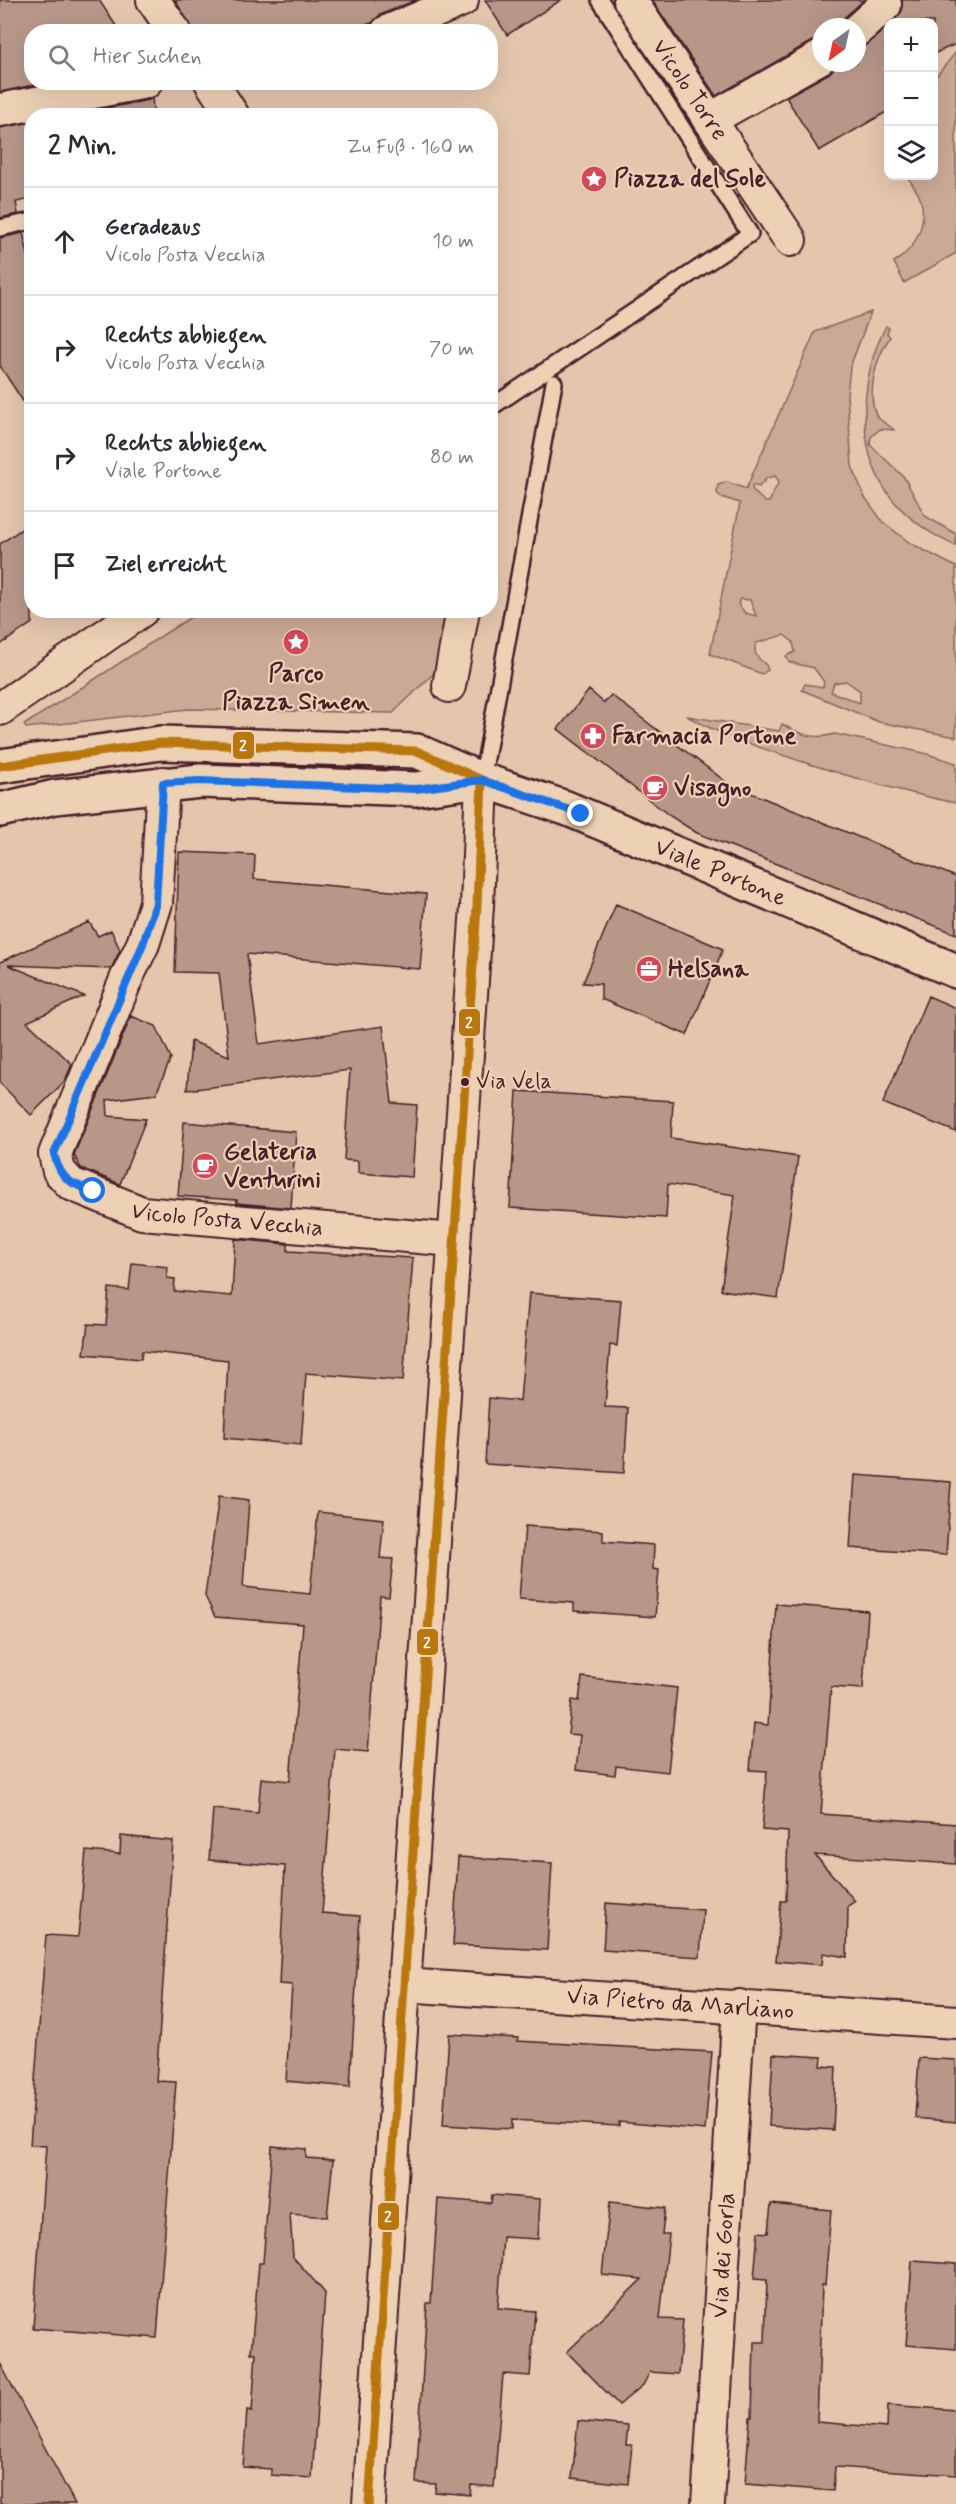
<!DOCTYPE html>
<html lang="de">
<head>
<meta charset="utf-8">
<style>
	body { margin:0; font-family:Mynerve,sans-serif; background:#f7f7f7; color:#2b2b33 }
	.controls { position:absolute; right:18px; top:18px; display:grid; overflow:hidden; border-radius:12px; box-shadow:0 6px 24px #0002 }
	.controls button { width:54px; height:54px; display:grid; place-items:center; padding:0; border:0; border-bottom:2px solid #e1e1e2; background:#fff; color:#2b2b33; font:30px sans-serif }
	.compass { position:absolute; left:812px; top:18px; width:54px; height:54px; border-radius:50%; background:#fff; box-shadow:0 6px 24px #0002; rotate:213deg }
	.stop { position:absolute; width:18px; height:18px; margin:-14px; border:4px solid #1a73e8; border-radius:50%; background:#fff }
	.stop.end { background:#1a73e8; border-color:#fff; box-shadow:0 2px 6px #0008 }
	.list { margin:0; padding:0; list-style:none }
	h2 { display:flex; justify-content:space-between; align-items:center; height:78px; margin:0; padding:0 24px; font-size:26px }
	h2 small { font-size:20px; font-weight:400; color:#7c7c81 }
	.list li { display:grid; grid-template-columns:39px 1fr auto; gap:18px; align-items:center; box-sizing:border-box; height:108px; padding:0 24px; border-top:2px solid #e1e1e2 }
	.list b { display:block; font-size:22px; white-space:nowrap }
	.list p { margin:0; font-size:20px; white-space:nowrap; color:#7c7c81 }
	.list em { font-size:20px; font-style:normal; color:#7c7c81 }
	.icon { flex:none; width:33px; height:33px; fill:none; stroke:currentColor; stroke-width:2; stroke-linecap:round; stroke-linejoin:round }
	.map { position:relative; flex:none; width:956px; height:2504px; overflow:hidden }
	.search { position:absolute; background:#fff; box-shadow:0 6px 24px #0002; left:24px; top:24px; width:474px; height:66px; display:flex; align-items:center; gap:15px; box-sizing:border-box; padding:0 21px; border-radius:24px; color:#7c7c81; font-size:22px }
	.panel { position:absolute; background:#fff; box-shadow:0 6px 24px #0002; left:24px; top:108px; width:474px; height:510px; border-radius:24px }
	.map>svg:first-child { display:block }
</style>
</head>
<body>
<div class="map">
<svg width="956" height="2504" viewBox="0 0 956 2504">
	<rect width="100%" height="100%" fill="#e3c6ac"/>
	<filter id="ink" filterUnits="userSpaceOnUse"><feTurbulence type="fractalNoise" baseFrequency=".0167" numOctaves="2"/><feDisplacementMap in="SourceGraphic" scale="12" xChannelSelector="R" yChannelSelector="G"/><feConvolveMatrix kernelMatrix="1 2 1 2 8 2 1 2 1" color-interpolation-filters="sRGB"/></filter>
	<g filter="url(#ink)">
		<path fill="#caaa96" stroke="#8a6460" stroke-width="1.5" fill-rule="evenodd" d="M956 52V253L904 283 894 262C915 250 927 225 921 201 919 192 911 183 907 176H934V79Z
			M871 312 850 367 847 395 852 466 864 496 883 522 910 543 956 567V737L879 722 802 690 805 684 823 687 824 682 814 668 789 662 786 656 795 652 793 642 784 635 756 643C752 654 759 659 766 665L768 670 762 674 710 654 740 503 721 497 717 493 718 485 727 482 746 489 815 332ZM775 476 779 481 769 502H765L753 491 752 485 759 487 767 478ZM740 599 750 600 756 616 745 613 738 604ZM846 681 860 691V703L831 692 834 683Z
			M886 326 889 328 887 333 890 337C875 359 867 393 876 415 879 421 890 425 894 430L880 429 871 437 870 445 904 477 925 516 956 534V546C895 518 862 475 865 406 867 376 872 353 886 326Z
			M200 611V610L447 611 434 673 393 713 188 709 26 728 24 725Z
			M687 716 779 731 782 724C801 735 814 740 835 734L924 753 956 763V803C902 792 850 777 797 760 759 747 722 736 687 716Z"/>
		<path fill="#b89788" stroke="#4a1f2b" stroke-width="1.5" d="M0 0H99L120 32H32V82H48L0 92Z
			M175 0H416L380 15 372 23 332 32H194Z
			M485 0H561L507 35Z
			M652 0H864L845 17 840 27H821V39L812 41 716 96Z
			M902 0H956V44L933 54V22H892L902 11Z
			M888 26V111L819 151 786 97 830 73 837 63H857V47L869 43Z
			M152 98 154 116H67L149 100Z
			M32 122V199L16 202 18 214 0 218V128Z
			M23 233 32 272V415L0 366V238Z
			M32 522V623L0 645V544Z
			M589 690 604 703 611 695 729 784 956 877V934L697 833 670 816 558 729Z
			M179 852 255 855 254 879 426 894 420 969 247 954 259 1044 383 1026 392 1103 417 1105 412 1177 358 1173V1161L344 1160 350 1070 187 1090 191 1041 229 1056 219 973 175 972Z
			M616 904 723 949 687 1035 601 999V984L583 983Z
			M89 922 98 936 111 930 120 950 111 969 8 965 84 996 27 1022 72 1064 65 1081 31 1115 0 1083V962Z
			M928 996 956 1008V1132L883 1103Z
			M131 1016 156 1026 171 1058 156 1094 107 1100 108 1116 146 1119 120 1184 81 1168 74 1155Z
			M517 1091 673 1101 671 1138 798 1157 778 1298 721 1290 735 1195 668 1184 666 1218 510 1208Z
			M184 1122 296 1132 291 1208 237 1203V1200L178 1196Z
			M235 1239 288 1244V1251L413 1258 403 1381 306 1373 301 1445 224 1438 228 1360 142 1351 141 1359 84 1354 88 1324 106 1325 109 1288 129 1290 132 1263 168 1267 167 1278 175 1279 174 1291 232 1296Z
			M529 1293 621 1300 617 1346 610 1345 605 1407 628 1408 624 1473 485 1464 489 1398 520 1401Z
			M855 1475 951 1482 946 1555 850 1548Z
			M219 1496 249 1500 243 1587 310 1594 318 1512 384 1519 380 1558 393 1559 389 1597 380 1596 368 1752 335 1749 322 1913 360 1916 350 2087 286 2081 292 1985 279 1984 285 1866 209 1860 213 1809 258 1813 261 1778 290 1781 303 1624 215 1617 205 1596Z
			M525 1526 603 1531V1541L654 1545 653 1569 659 1570 655 1617 574 1611V1603L519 1599Z
			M776 1604 868 1611 863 1689 831 1687 821 1814 956 1824V1864L815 1855 855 1901 848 1906 847 1957 823 1953 822 1965 776 1961 781 1901H786L788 1832 762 1830 767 1771 750 1770 754 1723 768 1725Z
			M582 1677 677 1688 668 1772 616 1766 615 1775 576 1770 580 1735 568 1734 572 1700 579 1701Z
			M121 1836 173 1841 156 2081 176 2082 157 2338 33 2328 46 2146 30 2145 46 1935 78 1937 86 1851 120 1854Z
			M458 1857 552 1863 547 1950 453 1945Z
			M606 1903 703 1910 700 1957 603 1950Z
			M449 2034 518 2038 517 2041 712 2052 705 2130 619 2122V2126L512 2120V2129L443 2125Z
			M773 2054 822 2057 821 2066 836 2067 833 2130 769 2126Z
			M919 2058 956 2060V2122L915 2118Z
			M272 2146 306 2149V2158L333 2160 327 2217 290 2214 293 2257 325 2293 312 2478 271 2475V2469L243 2467 247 2410 252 2411 256 2353H251L259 2263H263Z
			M492 2195 540 2199 538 2239 503 2237 498 2308 535 2311 530 2376 503 2374 494 2487 471 2485 470 2495 435 2492 436 2484 416 2483 427 2303H431L438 2199 491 2203Z
			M610 2202 665 2208 662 2234H669L660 2319 683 2320 678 2374 650 2372 643 2385 619 2405 567 2352 642 2279 602 2275Z
			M771 2204 831 2210 825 2285H822L817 2422 887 2428 888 2405 956 2410V2475L835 2467 833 2491 745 2484 750 2417H752L754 2342H765L767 2280 754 2279 758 2232 768 2233Z
			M912 2261 956 2264V2349L906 2345Z
			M0 2363 51 2459 75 2504H0Z
			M578 2421 628 2426 626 2445H632L628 2484 572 2478Z"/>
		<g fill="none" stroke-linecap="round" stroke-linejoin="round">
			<defs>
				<path id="lane" d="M0 228 32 221
					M490 408 750 234 600 0
					M482 780 554 383"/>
				<g id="street">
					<path d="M153 0 175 32"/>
					<path id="s1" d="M630 0 790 240"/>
					<path d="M857 30 885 5"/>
					<path d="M387 32 462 0"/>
					<path d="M211 82 233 116"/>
					<path d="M0 110 146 82"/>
					<path d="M711 119 821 57"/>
					<path d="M449 686 463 610"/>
					<path d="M0 709 142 610"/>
					<path id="s2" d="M163 783 156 903 143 944 127 977 55 1154 59 1171 71 1184 142 1213 454 1240"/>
					<path id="s3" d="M403 1985 956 2022"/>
					<path d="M369 2504 477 906 482 780"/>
					<path id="s4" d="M708 2504 739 2006"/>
				</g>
				<g id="primary">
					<path id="s5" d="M0 766 161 743 417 751 482 780 566 808 956 971"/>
					<path d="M0 810 55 797 200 781 416 789 482 780"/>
				</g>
			</defs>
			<use href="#lane" stroke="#4a1f2b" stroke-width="20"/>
			<use href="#street" stroke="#4a1f2b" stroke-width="36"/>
			<use href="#primary" stroke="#4a1f2b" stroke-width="38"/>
			<use href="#lane" stroke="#edd1b4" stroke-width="15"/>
			<use href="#street" stroke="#edd1b4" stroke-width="32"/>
			<use href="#primary" stroke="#edd1b4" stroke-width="33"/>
			<defs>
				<path id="bus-1" d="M0 766 161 743 417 751 482 780
					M369 2504 477 906 482 780"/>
			</defs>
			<use href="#bus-1" stroke="#edd1b4" stroke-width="14"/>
			<use href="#bus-1" stroke="#ba770f" stroke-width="9"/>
		</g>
	</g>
	<g fill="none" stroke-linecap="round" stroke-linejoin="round" filter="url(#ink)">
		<path stroke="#1a73e8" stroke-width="8" d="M93 1191C69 1183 61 1180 54 1154L143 944 156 903 163 783 200 781 416 789 482 780 581 814"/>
	</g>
	<defs>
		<symbol id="sight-disc" viewBox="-11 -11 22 22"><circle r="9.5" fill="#d1495b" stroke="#edd1b4"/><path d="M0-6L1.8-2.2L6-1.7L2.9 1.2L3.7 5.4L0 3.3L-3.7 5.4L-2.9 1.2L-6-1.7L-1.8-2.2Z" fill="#fff"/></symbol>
		<symbol id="pharmacy-disc" viewBox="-11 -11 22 22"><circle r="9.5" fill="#d1495b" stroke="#edd1b4"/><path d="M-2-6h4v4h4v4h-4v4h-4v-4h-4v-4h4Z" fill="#fff"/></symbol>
		<symbol id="cafe-disc" viewBox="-11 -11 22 22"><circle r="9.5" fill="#d1495b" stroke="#edd1b4"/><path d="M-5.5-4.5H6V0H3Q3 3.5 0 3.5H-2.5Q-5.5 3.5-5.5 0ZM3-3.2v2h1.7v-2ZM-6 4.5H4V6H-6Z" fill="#fff"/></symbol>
		<symbol id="office-disc" viewBox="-11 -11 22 22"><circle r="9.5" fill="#d1495b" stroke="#edd1b4"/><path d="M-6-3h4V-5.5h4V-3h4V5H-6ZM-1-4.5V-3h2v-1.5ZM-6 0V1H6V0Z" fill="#fff"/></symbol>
	</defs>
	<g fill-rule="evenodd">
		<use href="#sight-disc" x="579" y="164" width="30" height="30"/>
		<use href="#sight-disc" x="281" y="627" width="30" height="30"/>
		<use href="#pharmacy-disc" x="578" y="721" width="30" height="30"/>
		<use href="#cafe-disc" x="640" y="773" width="30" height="30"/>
		<use href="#office-disc" x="634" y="954" width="30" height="30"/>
		<use href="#cafe-disc" x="190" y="1151" width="30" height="30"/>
	</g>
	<circle fill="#4a1f2b" stroke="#edd1b4" stroke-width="2" cx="465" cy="1082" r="5"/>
	<g text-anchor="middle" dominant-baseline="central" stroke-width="4.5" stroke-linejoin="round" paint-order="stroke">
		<g font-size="22" fill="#4a1f2b" stroke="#edd1b4" text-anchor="start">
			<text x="476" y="1082">Via Vela</text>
		</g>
		<g font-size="24" fill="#4a1f2b" stroke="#edd1b4">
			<text stroke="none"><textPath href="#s1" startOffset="108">Vicolo Torre</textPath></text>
			<text stroke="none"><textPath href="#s5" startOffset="746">Viale Portone</textPath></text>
			<text stroke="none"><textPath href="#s2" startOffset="588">Vicolo Posta Vecchia</textPath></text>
			<text stroke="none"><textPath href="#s3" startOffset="278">Via Pietro da Marliano</textPath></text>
			<text stroke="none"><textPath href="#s4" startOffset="249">Via dei Gorla</textPath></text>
		</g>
		<g font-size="24" font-weight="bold" fill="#4a1f2b" stroke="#edd1b4" text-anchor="start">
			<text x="614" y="179">Piazza del Sole</text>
			<text x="296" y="674" text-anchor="middle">Parco<tspan x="296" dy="28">Piazza Simen</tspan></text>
			<text x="612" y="736">Farmacia Portone</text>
			<text x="674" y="788">Visagno</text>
			<text x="668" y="969">Helsana</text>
			<text x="224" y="1152">Gelateria<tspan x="224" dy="28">Venturini</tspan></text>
		</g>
	</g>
	<g stroke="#edd1b4" stroke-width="2">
		<rect x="232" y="731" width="23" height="29" rx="6" fill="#ba770f"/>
		<rect x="458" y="1008" width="23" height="29" rx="6" fill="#ba770f"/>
		<rect x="416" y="1628" width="23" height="28" rx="6" fill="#ba770f"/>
		<rect x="377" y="2202" width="23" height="29" rx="6" fill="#ba770f"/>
	</g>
	<g font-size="16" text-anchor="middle" font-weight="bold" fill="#fff">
		<text x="243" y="751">2</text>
		<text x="469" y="1028">2</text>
		<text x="427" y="1648">2</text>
		<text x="388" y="2222">2</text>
	</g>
</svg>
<div class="controls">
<button>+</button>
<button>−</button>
<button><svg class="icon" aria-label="layers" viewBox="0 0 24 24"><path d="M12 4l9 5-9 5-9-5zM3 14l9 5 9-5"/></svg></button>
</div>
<svg class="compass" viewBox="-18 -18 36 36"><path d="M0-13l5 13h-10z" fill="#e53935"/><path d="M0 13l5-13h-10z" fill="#7c7c81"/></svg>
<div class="stop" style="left:93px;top:1191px"></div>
<div class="stop end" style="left:581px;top:814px"></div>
<div class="search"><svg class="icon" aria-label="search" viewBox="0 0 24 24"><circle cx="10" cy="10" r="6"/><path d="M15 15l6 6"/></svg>Hier suchen</div>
<section class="panel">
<h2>2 Min.<small>Zu Fuß · 160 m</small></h2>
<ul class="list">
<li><svg class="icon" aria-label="ahead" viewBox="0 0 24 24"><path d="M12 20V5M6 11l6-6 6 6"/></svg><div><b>Geradeaus</b><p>Vicolo Posta Vecchia</p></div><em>10 m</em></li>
<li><svg class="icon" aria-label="right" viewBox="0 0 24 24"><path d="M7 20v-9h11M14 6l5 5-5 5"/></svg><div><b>Rechts abbiegen</b><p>Vicolo Posta Vecchia</p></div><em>70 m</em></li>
<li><svg class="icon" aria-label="right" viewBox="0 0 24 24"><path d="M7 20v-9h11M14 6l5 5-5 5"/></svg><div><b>Rechts abbiegen</b><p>Viale Portone</p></div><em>80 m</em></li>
<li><svg class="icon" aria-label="arrive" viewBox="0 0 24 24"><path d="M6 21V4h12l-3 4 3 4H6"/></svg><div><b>Ziel erreicht</b></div></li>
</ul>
</section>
</div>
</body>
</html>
